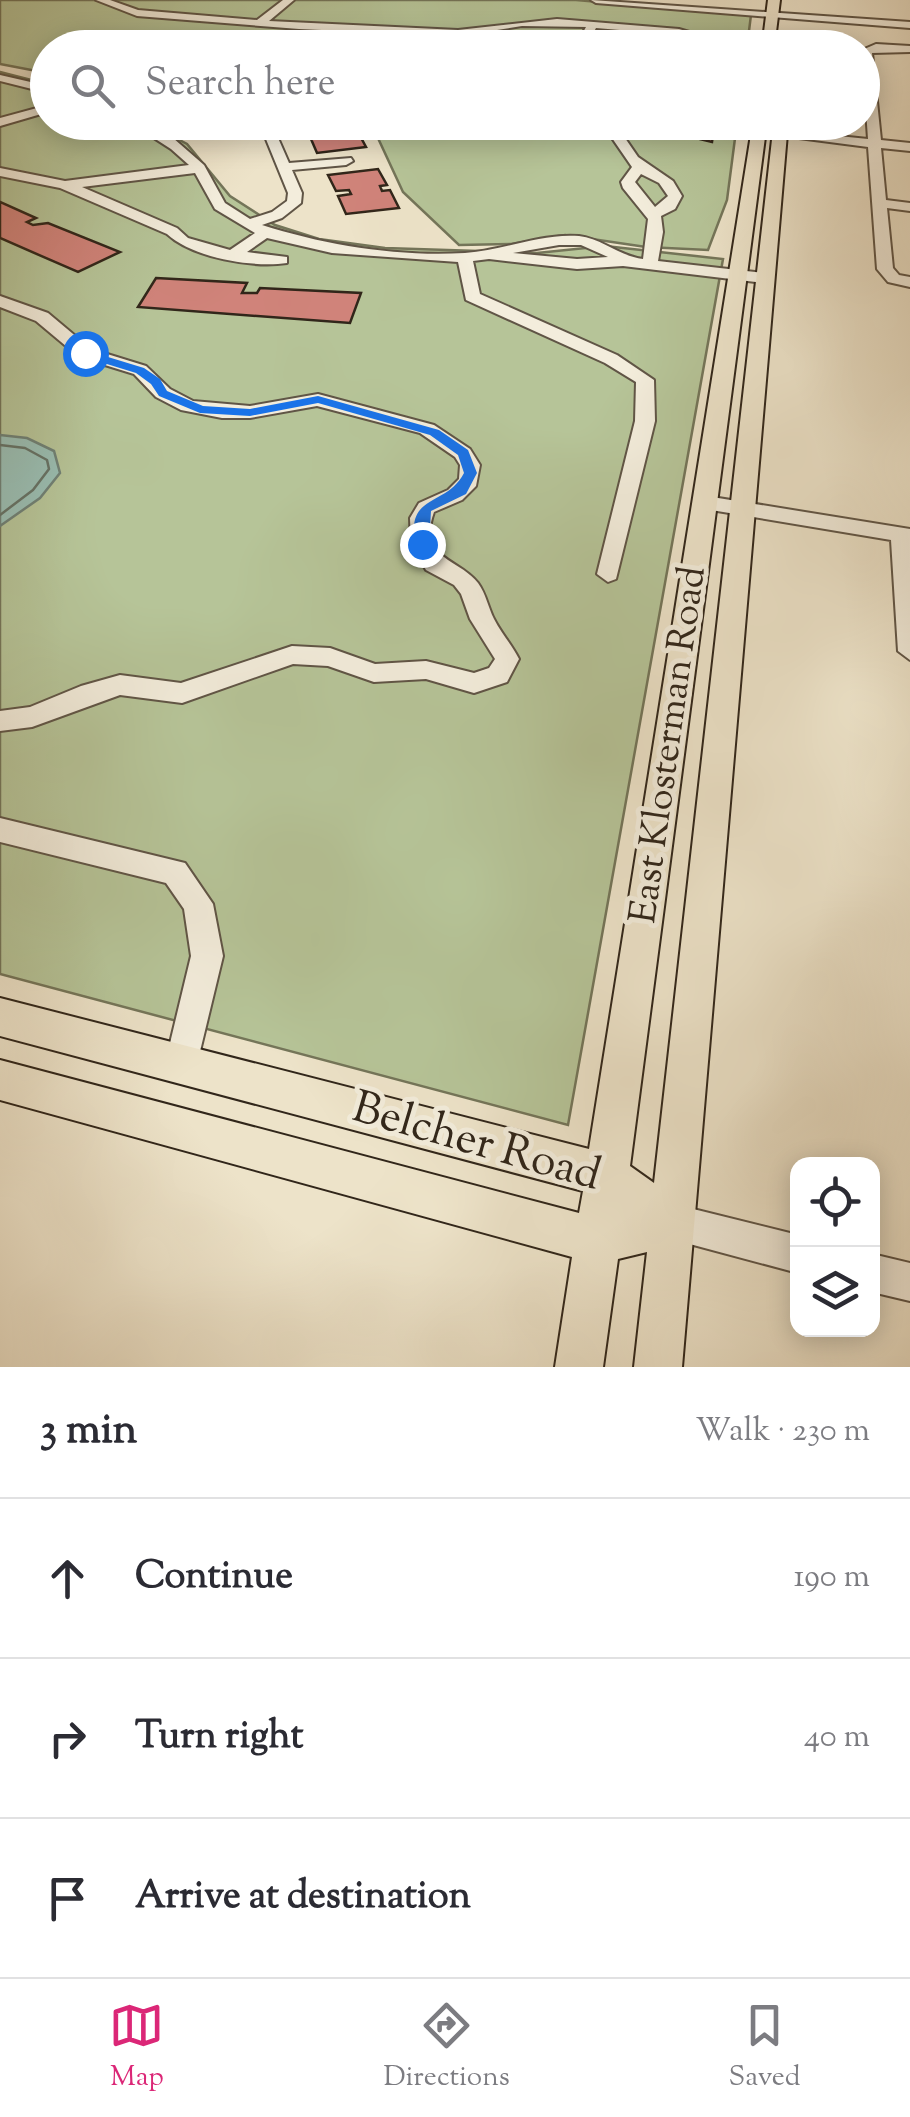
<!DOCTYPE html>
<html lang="en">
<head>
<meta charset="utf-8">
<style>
	body { margin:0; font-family:"Sorts Mill Goudy",serif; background:#f2f2f3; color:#2b2b33 }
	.controls { position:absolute; right:30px; bottom:30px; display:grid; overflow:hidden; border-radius:20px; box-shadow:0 5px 25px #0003 }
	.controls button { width:90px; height:90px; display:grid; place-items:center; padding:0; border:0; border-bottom:2px solid #e1e1e2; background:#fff; color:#2b2b33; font:50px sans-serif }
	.stop { position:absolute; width:30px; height:30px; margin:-22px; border:8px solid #1a73e8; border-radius:50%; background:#fff }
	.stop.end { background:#1a73e8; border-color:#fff; box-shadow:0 2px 10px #0008 }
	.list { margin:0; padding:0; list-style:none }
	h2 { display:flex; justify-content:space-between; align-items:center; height:130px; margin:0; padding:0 40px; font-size:42px }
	h2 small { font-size:32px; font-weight:400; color:#7c7c81 }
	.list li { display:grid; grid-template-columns:65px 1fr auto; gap:30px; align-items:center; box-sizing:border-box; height:160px; padding:0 40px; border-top:2px solid #e1e1e2 }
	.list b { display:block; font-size:38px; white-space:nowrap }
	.list em { font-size:32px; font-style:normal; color:#7c7c81 }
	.icon { flex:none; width:55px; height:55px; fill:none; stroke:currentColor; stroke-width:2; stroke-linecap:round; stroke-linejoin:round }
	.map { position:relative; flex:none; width:910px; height:1367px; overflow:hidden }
	.search { position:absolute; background:#fff; box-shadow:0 5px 25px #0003; left:30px; right:30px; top:30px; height:110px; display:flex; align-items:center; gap:25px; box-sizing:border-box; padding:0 35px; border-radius:55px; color:#7c7c81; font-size:38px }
	.sheet { height:610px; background:#fff }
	nav { display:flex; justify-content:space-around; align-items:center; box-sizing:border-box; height:140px; border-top:2px solid #e1e1e2; background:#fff; font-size:28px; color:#7c7c81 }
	nav a { display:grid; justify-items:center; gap:5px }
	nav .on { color:#db2777 }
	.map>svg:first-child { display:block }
</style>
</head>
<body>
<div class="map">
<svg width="910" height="1367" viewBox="0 0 910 1367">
	<rect width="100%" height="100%" fill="#ede3c9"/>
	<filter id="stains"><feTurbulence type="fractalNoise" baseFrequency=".002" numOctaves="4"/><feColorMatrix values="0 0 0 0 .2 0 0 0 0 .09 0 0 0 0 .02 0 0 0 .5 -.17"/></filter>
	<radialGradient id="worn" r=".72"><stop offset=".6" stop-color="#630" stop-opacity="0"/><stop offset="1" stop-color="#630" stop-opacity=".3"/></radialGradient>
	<path fill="#b6c498" stroke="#747559" stroke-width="2.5" d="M0 0H576L751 15 747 47 48 48 47 73 0 64Z
		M0 72 47 84 48 122 147 123 187 144 230 196 275 225 319 239 385 248 537 253 605 246 723 259 568 1125 0 974Z
		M371 123H737L727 200 708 250 646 247 565 235 511 244 459 245 403 192Z"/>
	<path fill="#99beb3" stroke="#6f8176" stroke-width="2.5" d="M0 435 27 438 54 451 60 473 40 498 0 526Z"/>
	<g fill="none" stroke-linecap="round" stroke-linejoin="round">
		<path stroke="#657266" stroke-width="2.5" d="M0 445 25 448 47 460 49 469 33 490 0 515"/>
	</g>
	<path fill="#d0837a" stroke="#31261a" stroke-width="2.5" d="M304 122H353L357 129 348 130 350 134H359L366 147 317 153 311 139 325 137 322 133 309 134Z
		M680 126 700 128 699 134 713 135 712 142 679 134Z
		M378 169 387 185 380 186 382 191 390 190 399 208 346 214 338 196 351 194 349 190 336 191 328 175Z
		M0 202 36 218 27 222 33 225 48 223 120 252 78 272 0 238Z
		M156 278 247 283 242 293H257L260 288 361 293 350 323 138 307Z"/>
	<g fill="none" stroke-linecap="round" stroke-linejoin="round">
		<defs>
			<path id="minor" d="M96 0H110L138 10 257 20 283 0H294L269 21 458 30 557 19 679 29 713 39 708 42 679 35 596 28 585 48H574L586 27 522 26 458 36 299 29 137 16Z
				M591 0 910 22V28L596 3Z
				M876 44 910 46V52L872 53 881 140 910 143V151L881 148 886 200 910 203V211L887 208 893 268 899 275 910 277V287L888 282 877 269 868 147 753 132 759 128 868 139 862 50Z
				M0 75 48 86V93L0 81Z
				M48 105V112L0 126V118Z
				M129 122H145L164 133 211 122H237L173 138 204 165 225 203 250 219 272 212 287 201 288 193 259 122H271L289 163 351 158 353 161 346 165 292 170 302 193 301 203 282 218 262 225C325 245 397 257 465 253 503 251 540 233 579 236 603 239 619 256 643 259L648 219 623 188 621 182 632 167 601 122H614L638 157 673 181 682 196 675 209 661 216 663 232 658 261 764 273 772 278 764 283 623 266 577 269 489 259 473 261 480 294 617 355 654 380 655 421 616 579 608 582 597 574 635 421 636 382 605 363 466 300 458 262 332 253 267 238 247 252 287 257V263C253 268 193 258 167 234L60 188 0 176V168L65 181 189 165 171 149ZM195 173 215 209 255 233 230 250 188 238 177 228 82 187ZM641 174 659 183 668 196 655 207 635 182ZM559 245H581L608 257 577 259 513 253Z
				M0 296 48 313 91 349 146 366 170 389 193 401 250 406 318 394 434 425 470 449 480 465 476 486 462 500 434 512C417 559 459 558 478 583 486 594 488 607 494 619 501 633 512 645 519 659L507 682 474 693 426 679 374 682 328 666 293 664 182 703 120 695 32 727 0 731V711L30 707 81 686 120 675 181 683 292 646 330 648 375 664 426 661 474 673 489 668 495 659 470 619 461 594 454 585 426 570 411 544 410 518 419 503 448 490 459 479 460 465 455 457 420 433 317 406 250 418H222L181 410 156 397 134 374 79 357 36 321 0 307Z
				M706 496 910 529V660L898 651 891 540 699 508 696 503Z
				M0 818 185 863 213 904 223 956 194 1076 182 1081 170 1076 165 1064 191 956 184 909 166 883 0 842Z
				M673 1204 798 1235V1273L660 1236 654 1223 660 1210Z
				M872 1254 910 1263V1301L872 1292Z"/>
			<path id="major" d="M768 0H780L774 48H762Z
				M753 122H767L630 1166 654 1183 774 122H788L682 1367H634L647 1252 618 1259 603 1367H555L572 1257 0 1100V1060L579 1213 583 1191 0 1036V998L589 1149Z"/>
		</defs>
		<use href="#minor" stroke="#605546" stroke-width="4"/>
		<use href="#major" stroke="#31261a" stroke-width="4"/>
		<use href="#minor" fill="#f3eddc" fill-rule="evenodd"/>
		<use href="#major" fill="#ede3c9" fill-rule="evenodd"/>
	</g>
	<path fill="#1a73e8" d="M85 350 144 368 160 379 167 391 203 406 250 409 318 396 439 430 468 450 477 473 466 494 431 511 429 544 417 548C402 493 446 508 464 473L458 455 430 435 318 403 250 416 200 413 159 396 151 384 136 373 81 356Z"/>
	<g text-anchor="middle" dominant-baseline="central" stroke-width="10" stroke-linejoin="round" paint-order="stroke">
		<g font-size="38" fill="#31261a" stroke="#f3eddc">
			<text transform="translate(670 745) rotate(-82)">East Klosterman Road</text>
		</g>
		<g font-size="45" fill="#31261a" stroke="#f3eddc">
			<text transform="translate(476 1144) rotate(16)">Belcher Road</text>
		</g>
	</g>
	<rect width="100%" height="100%" filter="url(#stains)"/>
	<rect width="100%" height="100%" fill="url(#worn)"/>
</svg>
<div class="controls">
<button><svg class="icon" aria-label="locate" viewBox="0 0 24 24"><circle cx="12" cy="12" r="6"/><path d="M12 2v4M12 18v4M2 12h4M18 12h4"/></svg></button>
<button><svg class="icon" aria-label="layers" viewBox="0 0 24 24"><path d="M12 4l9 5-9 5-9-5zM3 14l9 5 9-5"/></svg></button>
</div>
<div class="stop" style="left:85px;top:353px"></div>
<div class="stop end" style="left:422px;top:544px"></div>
<div class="search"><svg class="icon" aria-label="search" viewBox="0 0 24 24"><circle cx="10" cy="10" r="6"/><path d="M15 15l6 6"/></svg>Search here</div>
</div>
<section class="sheet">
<h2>3 min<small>Walk · 230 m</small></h2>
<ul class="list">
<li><svg class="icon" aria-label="ahead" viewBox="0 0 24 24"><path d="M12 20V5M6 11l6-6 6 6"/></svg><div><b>Continue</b></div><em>190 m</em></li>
<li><svg class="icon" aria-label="right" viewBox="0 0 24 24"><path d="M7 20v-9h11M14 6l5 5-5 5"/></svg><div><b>Turn right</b></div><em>40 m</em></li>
<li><svg class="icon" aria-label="arrive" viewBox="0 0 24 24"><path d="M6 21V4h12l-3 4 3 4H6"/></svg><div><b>Arrive at destination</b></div></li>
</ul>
</section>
<nav>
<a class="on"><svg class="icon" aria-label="map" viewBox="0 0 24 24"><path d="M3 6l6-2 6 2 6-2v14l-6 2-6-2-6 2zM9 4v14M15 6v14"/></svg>Map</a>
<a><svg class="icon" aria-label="directions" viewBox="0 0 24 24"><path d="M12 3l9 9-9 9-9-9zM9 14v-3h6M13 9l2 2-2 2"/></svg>Directions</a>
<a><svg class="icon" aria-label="saved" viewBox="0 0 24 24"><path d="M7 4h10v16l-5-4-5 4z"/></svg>Saved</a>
</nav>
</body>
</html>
